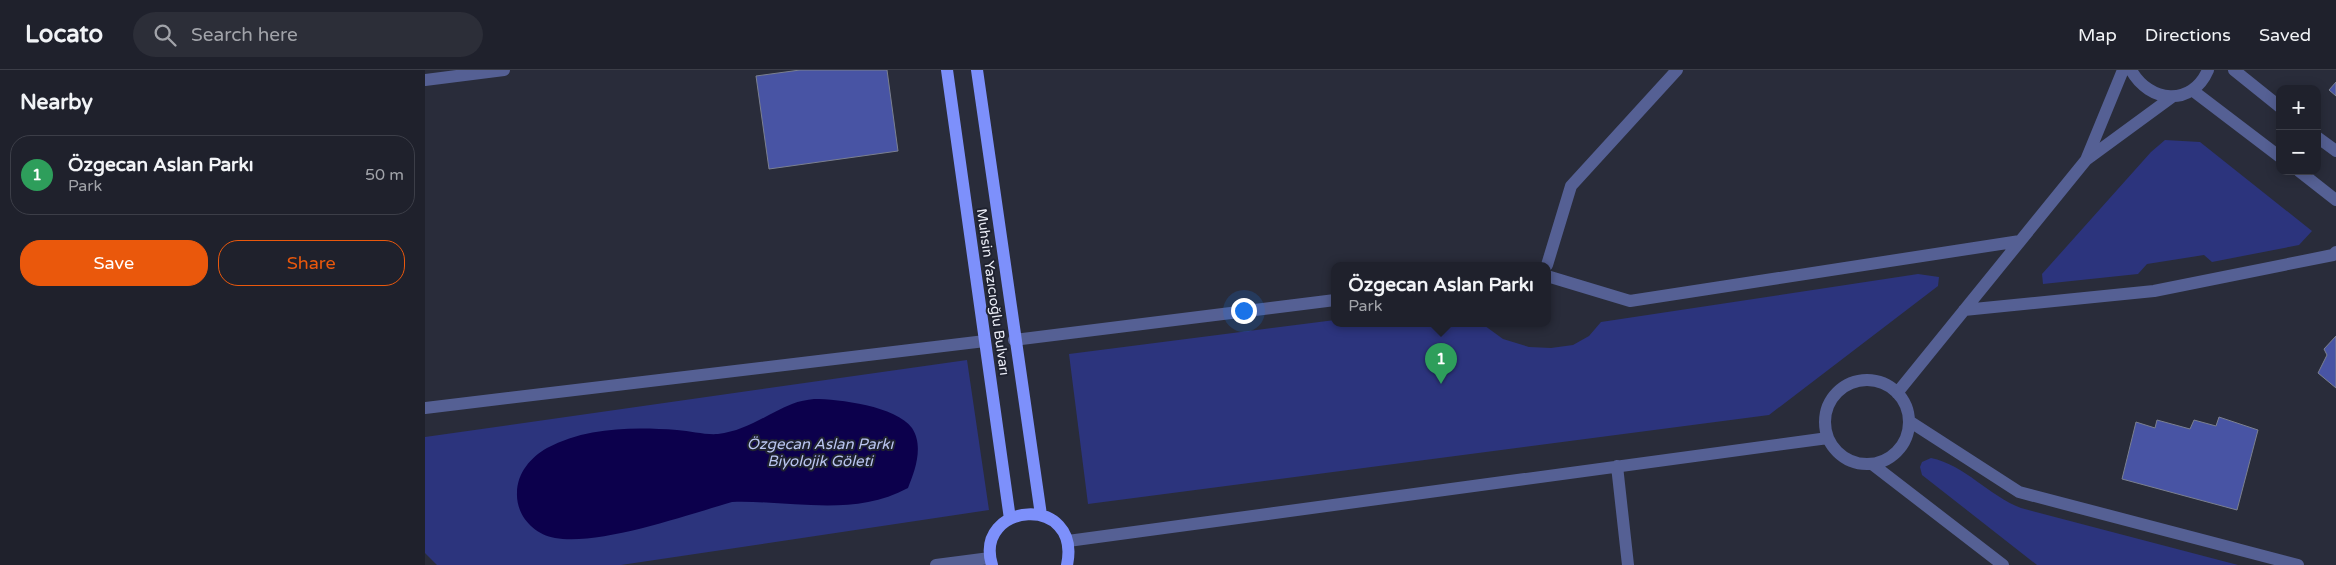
<!DOCTYPE html>
<html lang="en">
<head>
<meta charset="utf-8">
<style>
	body { margin:0; font-family:"Varela Round",sans-serif; background:#2c2e38; color:#f1f3f6 }
	.controls { position:absolute; right:15px; top:15px; display:grid; overflow:hidden; border-radius:10px; box-shadow:0 2px 12px #0003 }
	.controls button { width:45px; height:45px; display:grid; place-items:center; padding:0; border:0; border-bottom:1px solid #3c3e48; background:#1f212c; color:#f1f3f6; font:25px sans-serif }
	.you { position:absolute; left:818px; top:240px; width:18px; height:18px; margin:-12px; border:4px solid #fff; border-radius:50%; background:#1a73e8; box-shadow:0 0 0 8px #1a73e833 }
	.badge { display:grid; place-items:center; width:32px; height:32px; border-radius:50%; background:#ea580c; color:#fff; font-size:16px; font-weight:700 }
	.pin { position:absolute; translate:-50% -41px; filter:drop-shadow(0 1px 2px #0008) }
	.pin::after { content:''; position:absolute; top:26px; width:18px; height:15px; background:inherit; clip-path:polygon(0 0,100% 0,50% 100%) }
	.popup { position:absolute; left:906px; top:192px; width:220px; height:65px; box-sizing:border-box; display:grid; place-content:center; border-radius:10px; background:#1f212c; filter:drop-shadow(0 1px 4px #0005); font-size:16px; white-space:nowrap; color:#a1a3a9 }
	.popup b { font-size:19px; color:#f1f3f6 }
	.popup::after { content:''; position:absolute; left:50%; top:100%; margin-left:-10px; border:10px solid transparent; border-top-color:#1f212c }
	.list { margin:0; padding:0; list-style:none }
	h2 { display:flex; justify-content:space-between; align-items:center; height:65px; margin:0; padding:0 20px; font-size:21px }
	h2 small { font-size:16px; font-weight:400; color:#a1a3a9 }
	.list li { display:grid; grid-template-columns:32px 1fr auto; gap:15px; align-items:center; box-sizing:border-box; height:80px; margin:0 10px 10px; padding:0 10px; border:1px solid #3c3e48; border-radius:20px }
	.list b { display:block; font-size:19px; white-space:nowrap }
	.list p { margin:0; font-size:16px; white-space:nowrap; color:#a1a3a9 }
	.list em { font-size:16px; font-style:normal; color:#a1a3a9 }
	.actions { display:flex; gap:10px; padding:15px 20px }
	.actions a { flex:1; padding:11px 0; border:1px solid #ea580c; border-radius:20px; text-align:center; font-size:18px; color:#ea580c }
	.actions .main { background:#ea580c; color:#fff }
	.icon { flex:none; width:28px; height:28px; fill:none; stroke:currentColor; stroke-width:2; stroke-linecap:round; stroke-linejoin:round }
	.map { position:relative; flex:none; width:1911px; height:495px; overflow:hidden }
	header { display:flex; align-items:center; gap:30px; box-sizing:border-box; height:70px; padding:0 25px; background:#1f212c; border-bottom:1px solid #3c3e48 }
	header strong { font-size:24px }
	nav { display:flex; gap:28px; margin-inline-start:auto; font-size:18px }
	.search { width:350px; height:45px; background:#2c2e38; display:flex; align-items:center; gap:12px; box-sizing:border-box; padding:0 18px; border-radius:28px; color:#a1a3a9; font-size:19px }
	main { display:flex }
	aside { flex:1; background:#1f212c }
	.map>svg:first-child { display:block }
</style>
</head>
<body>
<header>
<strong>Locato</strong>
<div class="search"><svg class="icon" aria-label="search" viewBox="0 0 24 24"><circle cx="10" cy="10" r="6"/><path d="M15 15l6 6"/></svg>Search here</div>
<nav><a>Map</a><a>Directions</a><a>Saved</a></nav>
</header>
<main>
<aside>
<h2>Nearby<small></small></h2>
<ul class="list">
<li><span class="badge" style="background:#2e9e5b">1</span><div><b>Özgecan Aslan Parkı</b><p>Park</p></div><em>50 m</em></li>
</ul>
<div class="actions"><a class="main">Save</a><a>Share</a></div>
</aside>
<div class="map">
<svg width="1911" height="495" viewBox="0 0 1911 495">
	<rect width="100%" height="100%" fill="#292c3a"/>
	<path fill="#2c347d" d="M1740 70 1775 72 1887 161 1874 175 1787 192 1779 185 1722 194 1713 204 1618 214 1617 204 1726 82Z
		M1493 204 1514 207 1513 216 1344 345 663 434 644 284 910 250V253H1056L1078 269 1104 277 1126 278 1148 275 1164 266 1176 252Z
		M542 290 564 440 196 495H12L0 483V367Z
		M1506 388C1540 395 1564 426 1596 438L1813 495H1612L1497 405 1495 397 1497 392Z"/>
	<path fill="#0c004c" d="M389 329C414 329 471 336 487 358 499 376 490 401 483 418 427 448 367 430 307 432 262 445 174 476 130 468 108 464 91 445 92 423 92 403 106 387 122 378 162 357 208 357 252 360 266 361 280 365 293 364 321 361 342 344 367 334 374 331 382 330 389 329Z"/>
	<path fill="#4854a4" stroke="#7b8090" d="M375 0H462L473 81 344 99 331 6Z
		M1911 12V26L1904 20Z
		M1911 266V318L1893 303 1902 285 1899 279Z
		M1794 347 1833 360 1812 440 1697 409 1711 352 1730 358 1732 350 1765 359 1769 350 1791 356Z"/>
	<g fill="none" stroke-linecap="round" stroke-linejoin="round">
		<path stroke="#556094" stroke-width="12" d="M1698 0 1661 90 1747 27
			M1706 0C1724 33 1767 37 1783 0
			M1809 0 1855 37
			M0 10 79 0
			M1767 20 1855 87
			M1892 67 1911 81
			M1874 101 1911 130
			M1122 195 1146 116 1252 0
			M1122 206 1205 231 1595 171
			M1539 240 1729 221 1908 185 1911 182
			M589 270 910 230
			M1400 352a42 42 0 1 1 84 0a42 42 0 1 1-84 0Z
			M1472 323 1661 90
			M0 338 560 271
			M1484 351 1594 422 1873 495
			M1447 394 1578 495
			M1192 396 1203 495
			M643 471 1403 368
			M511 495 565 488"/>
		<path stroke="#7d90fb" stroke-width="12" d="M522 0 585 449
			M552 0 616 445
			M567 495C548 432 657 423 642 495"/>
	</g>
	<g text-anchor="middle" dominant-baseline="central" stroke-width="4" stroke-linejoin="round" paint-order="stroke">
		<g font-size="14" fill="#eaecf6" stroke="#1f2230">
			<text transform="translate(568 222) rotate(82)">Muhsin Yazıcıoğlu Bulvarı</text>
		</g>
		<g font-size="15" font-style="italic" fill="#bac5f0" stroke="#1f2230">
			<text x="395" y="374">Özgecan Aslan Parkı<tspan x="395" dy="17">Biyolojik Göleti</tspan></text>
		</g>
	</g>
</svg>
<div class="controls">
<button>+</button>
<button>−</button>
</div>
<div class="you"></div>
<div class="pin badge" style="left:1016px;top:314px;background:#2e9e5b">1</div>
<div class="popup"><b>Özgecan Aslan Parkı</b>Park</div>
</div>
</main>
</body>
</html>
